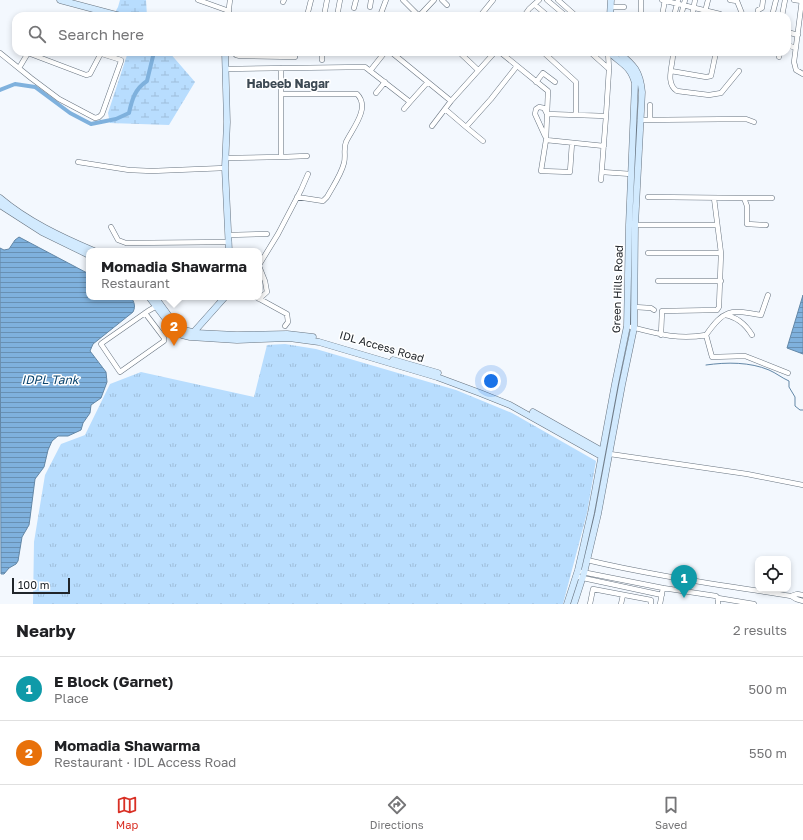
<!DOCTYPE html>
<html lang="en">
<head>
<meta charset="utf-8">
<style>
	body { margin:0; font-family:"Golos Text",sans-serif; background:#f6f6f6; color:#202124 }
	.controls { position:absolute; right:12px; bottom:12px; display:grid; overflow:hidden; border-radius:8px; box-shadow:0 2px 6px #0003 }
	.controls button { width:36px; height:36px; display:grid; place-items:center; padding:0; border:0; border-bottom:1px solid #e0e0e0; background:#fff; color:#202124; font:20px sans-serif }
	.scale { position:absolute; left:12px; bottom:10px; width:58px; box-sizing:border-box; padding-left:4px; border:2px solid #20252a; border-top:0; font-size:11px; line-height:14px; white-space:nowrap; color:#20252a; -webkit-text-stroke:3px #fff; paint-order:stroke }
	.you { position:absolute; left:491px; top:381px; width:14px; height:14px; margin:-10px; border:3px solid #fff; border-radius:50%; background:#1a73e8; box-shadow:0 0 0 6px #1a73e833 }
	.badge { display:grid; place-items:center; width:26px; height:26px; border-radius:50%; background:#d93025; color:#fff; font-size:13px; font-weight:700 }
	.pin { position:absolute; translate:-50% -33px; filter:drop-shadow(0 1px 2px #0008) }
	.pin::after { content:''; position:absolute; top:21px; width:14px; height:12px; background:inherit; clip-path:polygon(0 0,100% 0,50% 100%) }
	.popup { position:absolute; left:86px; top:248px; width:176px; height:52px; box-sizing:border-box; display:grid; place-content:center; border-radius:8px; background:#fff; filter:drop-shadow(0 1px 3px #0005); font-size:13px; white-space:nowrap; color:#757577 }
	.popup b { font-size:15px; color:#202124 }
	.popup::after { content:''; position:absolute; left:50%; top:100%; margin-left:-8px; border:8px solid transparent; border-top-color:#fff }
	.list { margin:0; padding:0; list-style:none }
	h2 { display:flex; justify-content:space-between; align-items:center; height:52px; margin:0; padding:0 16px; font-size:17px }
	h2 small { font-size:13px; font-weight:400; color:#757577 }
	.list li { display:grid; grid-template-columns:26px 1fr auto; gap:12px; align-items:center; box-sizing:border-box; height:64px; padding:0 16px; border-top:1px solid #e0e0e0 }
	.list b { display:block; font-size:15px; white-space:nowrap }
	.list p { margin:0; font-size:13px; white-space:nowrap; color:#757577 }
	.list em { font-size:13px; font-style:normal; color:#757577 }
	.icon { flex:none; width:22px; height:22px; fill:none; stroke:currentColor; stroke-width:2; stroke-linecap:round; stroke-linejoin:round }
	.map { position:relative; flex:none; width:803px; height:604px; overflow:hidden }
	.search { position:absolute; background:#fff; box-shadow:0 2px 6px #0003; left:12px; right:12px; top:12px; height:44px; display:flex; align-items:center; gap:10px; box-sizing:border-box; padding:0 14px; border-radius:12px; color:#757577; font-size:15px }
	.sheet { height:180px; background:#fff }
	nav { display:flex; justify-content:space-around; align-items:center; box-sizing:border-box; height:56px; border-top:1px solid #e0e0e0; background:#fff; font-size:11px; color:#757577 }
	nav a { display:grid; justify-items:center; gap:2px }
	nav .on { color:#d93025 }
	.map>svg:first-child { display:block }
</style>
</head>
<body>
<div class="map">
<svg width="803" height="604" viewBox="0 0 803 604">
	<defs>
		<pattern id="grass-tufts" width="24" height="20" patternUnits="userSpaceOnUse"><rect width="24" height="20" fill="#b8ddfe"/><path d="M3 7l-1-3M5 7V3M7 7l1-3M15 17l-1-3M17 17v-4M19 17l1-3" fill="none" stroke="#9ebeda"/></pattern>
		<pattern id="wetland-marsh" width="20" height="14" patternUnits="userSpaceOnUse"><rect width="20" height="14" fill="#b8ddfe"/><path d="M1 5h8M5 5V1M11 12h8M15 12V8" fill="none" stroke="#9ebeda"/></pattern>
		<pattern id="water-rules" width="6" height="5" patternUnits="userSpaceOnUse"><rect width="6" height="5" fill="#7fb1dd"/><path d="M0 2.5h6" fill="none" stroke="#6890b3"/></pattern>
	</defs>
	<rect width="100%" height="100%" fill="#f3f8fe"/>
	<path fill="url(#grass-tufts)" d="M285 344 316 349 456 390 512 413 596 461 587 513 563 604H33L34 542 45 475 61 444 85 435 110 384 141 372 254 397 267 345Z"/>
	<path fill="url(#wetland-marsh)" d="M120 0H146L147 16H113L118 7Z
		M128 52H169L195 82 169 125 110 123 108 113Z"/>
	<path fill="url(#water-rules)" stroke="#6287a7" d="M19 237 89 274V297H131C134 302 136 306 133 312L93 344 90 351 106 372 107 382 101 398 91 405 90 413 83 423 81 430 68 436H58L52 441 48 450 44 467 35 479 30 518 29 525 22 537 18 561 16 564 9 568 4 574H1L0 248 4 250 9 249 15 240Z
		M803 295V354L787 348Z"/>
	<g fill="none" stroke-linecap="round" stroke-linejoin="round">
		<path stroke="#6287a7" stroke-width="1" d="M706 365C727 362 750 362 769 370 776 373 782 378 789 381V387L795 397V406L800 410H803"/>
		<path stroke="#7fb1dd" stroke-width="4" d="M0 90 15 84 35 87 70 113 91 124 116 119 129 113C132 99 135 89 147 81L154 52"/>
		<defs>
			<path id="street" d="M198 0 229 11
				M403 0 415 12 411 16
				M442 0 447 5
				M547 0 566 16
				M558 0 576 16
				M662 0 720 14
				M730 0 737 1 743 16
				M794 0 802 1
				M802 0 794 62 796 70 803 74
				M283 2 284 0
				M535 5 548 16
				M370 7 371 0
				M611 7H624
				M354 8 356 0
				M338 11 340 0
				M415 12 419 16 434 0
				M228 16 230 0
				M307 16 311 0
				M324 16 327 0
				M380 16 386 0
				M480 16 493 0
				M524 16 529 9 539 0
				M641 16V0
				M662 16 665 0
				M674 16 678 0
				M681 16 685 0
				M692 16 695 0
				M704 16 708 0
				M758 16V10L762 8 763 0
				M772 16 776 0
				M782 16 785 0
				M787 32 798 35
				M787 45 796 48
				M233 52 236 55 240 56 295 57
				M322 52V60
				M391 52 451 101
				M459 52 478 70
				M500 52 548 91 546 140 541 171 570 172 572 143
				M543 52 576 82V115
				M590 52 609 69
				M673 52C674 63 664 83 677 91L709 95 721 93 739 71
				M0 53 31 78 59 99 95 118 99 117 102 114 121 61V60L102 54 100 55 90 74 86 75 28 53 19 68
				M767 53 768 52
				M779 57 780 52
				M226 69 365 67 410 102 427 83
				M370 71 385 52
				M671 71 706 77 711 76 716 52
				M536 82 543 73 555 82
				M376 93 385 82
				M281 94H357C371 108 352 129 346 142 343 149 346 156 344 163 341 175 333 186 327 197L323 201 297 197
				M404 109 410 102
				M445 109 466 127 491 99 517 66
				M547 114 606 116
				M640 120 746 119 754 122
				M650 120V105
				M432 126 451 101 495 52
				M466 127 483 141
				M545 136 535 114 536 109 539 107 544 108 547 114
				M546 140 604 146
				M281 157 307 156
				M226 158 281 157V68
				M78 162 129 170 152 171 225 168
				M602 172 631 174
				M601 180 606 116 609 69 608 52
				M648 197 744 198 747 206V224L766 225
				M744 198H772
				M635 225H717
				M111 227 118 240 126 243 229 242
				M229 235 267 234
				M648 253H721
				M259 265 278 234 301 190 308 174
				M259 266 265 281 267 292 259 299
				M658 281H721
				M256 297 287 314 288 322 285 326
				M634 307 651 308 654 310
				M145 313 164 338V341L120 372 101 344 102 343 148 311 155 307
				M725 315C737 317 746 325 752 335
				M631 327C658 334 679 340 706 335 725 308 730 310 761 315L768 295
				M661 335 662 311 717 310 719 307 721 253 714 198
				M706 335 712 357 745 356 788 373
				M610 454 747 474 803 485
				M587 560C654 576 723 585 791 596L797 594 803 595
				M582 572 663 588
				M576 576 583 578 662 595
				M791 596 796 599 803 601
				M718 598 754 604
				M590 604 593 589 651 600V604
				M621 604 623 595
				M660 604 663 588 716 596 718 598V604"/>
			<path id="secondary" d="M60 0 120 16
				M610 16 611 0
				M225 52 227 122 225 168 229 251
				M0 198C27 221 61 237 94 251
				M0 205 42 232 89 255
				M149 297 174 330 182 335 190 337 237 340 289 338 319 342 437 377 480 393 510 405 601 456
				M155 297 174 323 179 328 184 330 196 333 237 335 287 334 313 337
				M192 334 225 297
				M393 360 438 373
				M533 412 602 451
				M567 604 578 570 591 513 615 384 627 326 629 225 635 83C630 65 621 64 609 52
				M574 604 584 573 598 514 622 385 634 328 635 225 642 92C640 71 634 65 618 52"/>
		</defs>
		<use href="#street" stroke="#687480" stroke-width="5.5"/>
		<use href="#secondary" stroke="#687480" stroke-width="7"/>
		<use href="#street" stroke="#fff" stroke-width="4.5"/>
		<use href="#secondary" stroke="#d2eafe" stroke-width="6"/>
	</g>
	<g text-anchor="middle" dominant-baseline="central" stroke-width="3" stroke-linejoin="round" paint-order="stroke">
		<g font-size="11" fill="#20252a" stroke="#fff">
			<text transform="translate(617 289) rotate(-88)">Green Hills Road</text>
			<text transform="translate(382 346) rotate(16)">IDL Access Road</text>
		</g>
		<g font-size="12" font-weight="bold" fill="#3d4953" stroke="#fff">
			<text x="288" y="83">Habeeb Nagar</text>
		</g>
		<g font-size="12" font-style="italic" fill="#0b456f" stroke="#fff">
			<text x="50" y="379">IDPL Tank</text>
		</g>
	</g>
</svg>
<div class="controls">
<button><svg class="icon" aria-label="locate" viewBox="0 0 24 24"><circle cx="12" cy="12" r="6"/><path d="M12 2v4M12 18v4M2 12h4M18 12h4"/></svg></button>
</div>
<div class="scale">100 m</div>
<div class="you"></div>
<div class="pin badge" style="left:684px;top:598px;background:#0f9aa8">1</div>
<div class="pin badge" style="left:174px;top:346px;background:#e8710a">2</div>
<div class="popup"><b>Momadia Shawarma</b>Restaurant</div>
<div class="search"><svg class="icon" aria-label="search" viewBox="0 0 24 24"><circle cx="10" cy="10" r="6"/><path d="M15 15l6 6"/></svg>Search here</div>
</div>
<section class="sheet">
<h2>Nearby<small>2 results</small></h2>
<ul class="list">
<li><span class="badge" style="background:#0f9aa8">1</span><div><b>E Block (Garnet)</b><p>Place</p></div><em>500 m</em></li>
<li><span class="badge" style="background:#e8710a">2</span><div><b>Momadia Shawarma</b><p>Restaurant · IDL Access Road</p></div><em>550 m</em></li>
</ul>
</section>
<nav>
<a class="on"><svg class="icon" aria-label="map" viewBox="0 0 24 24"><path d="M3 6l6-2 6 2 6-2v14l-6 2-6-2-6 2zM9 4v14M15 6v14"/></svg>Map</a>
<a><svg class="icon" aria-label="directions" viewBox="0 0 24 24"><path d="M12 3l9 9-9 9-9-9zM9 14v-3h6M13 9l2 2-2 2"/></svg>Directions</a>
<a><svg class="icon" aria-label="saved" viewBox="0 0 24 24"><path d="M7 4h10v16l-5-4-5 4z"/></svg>Saved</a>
</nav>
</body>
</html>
